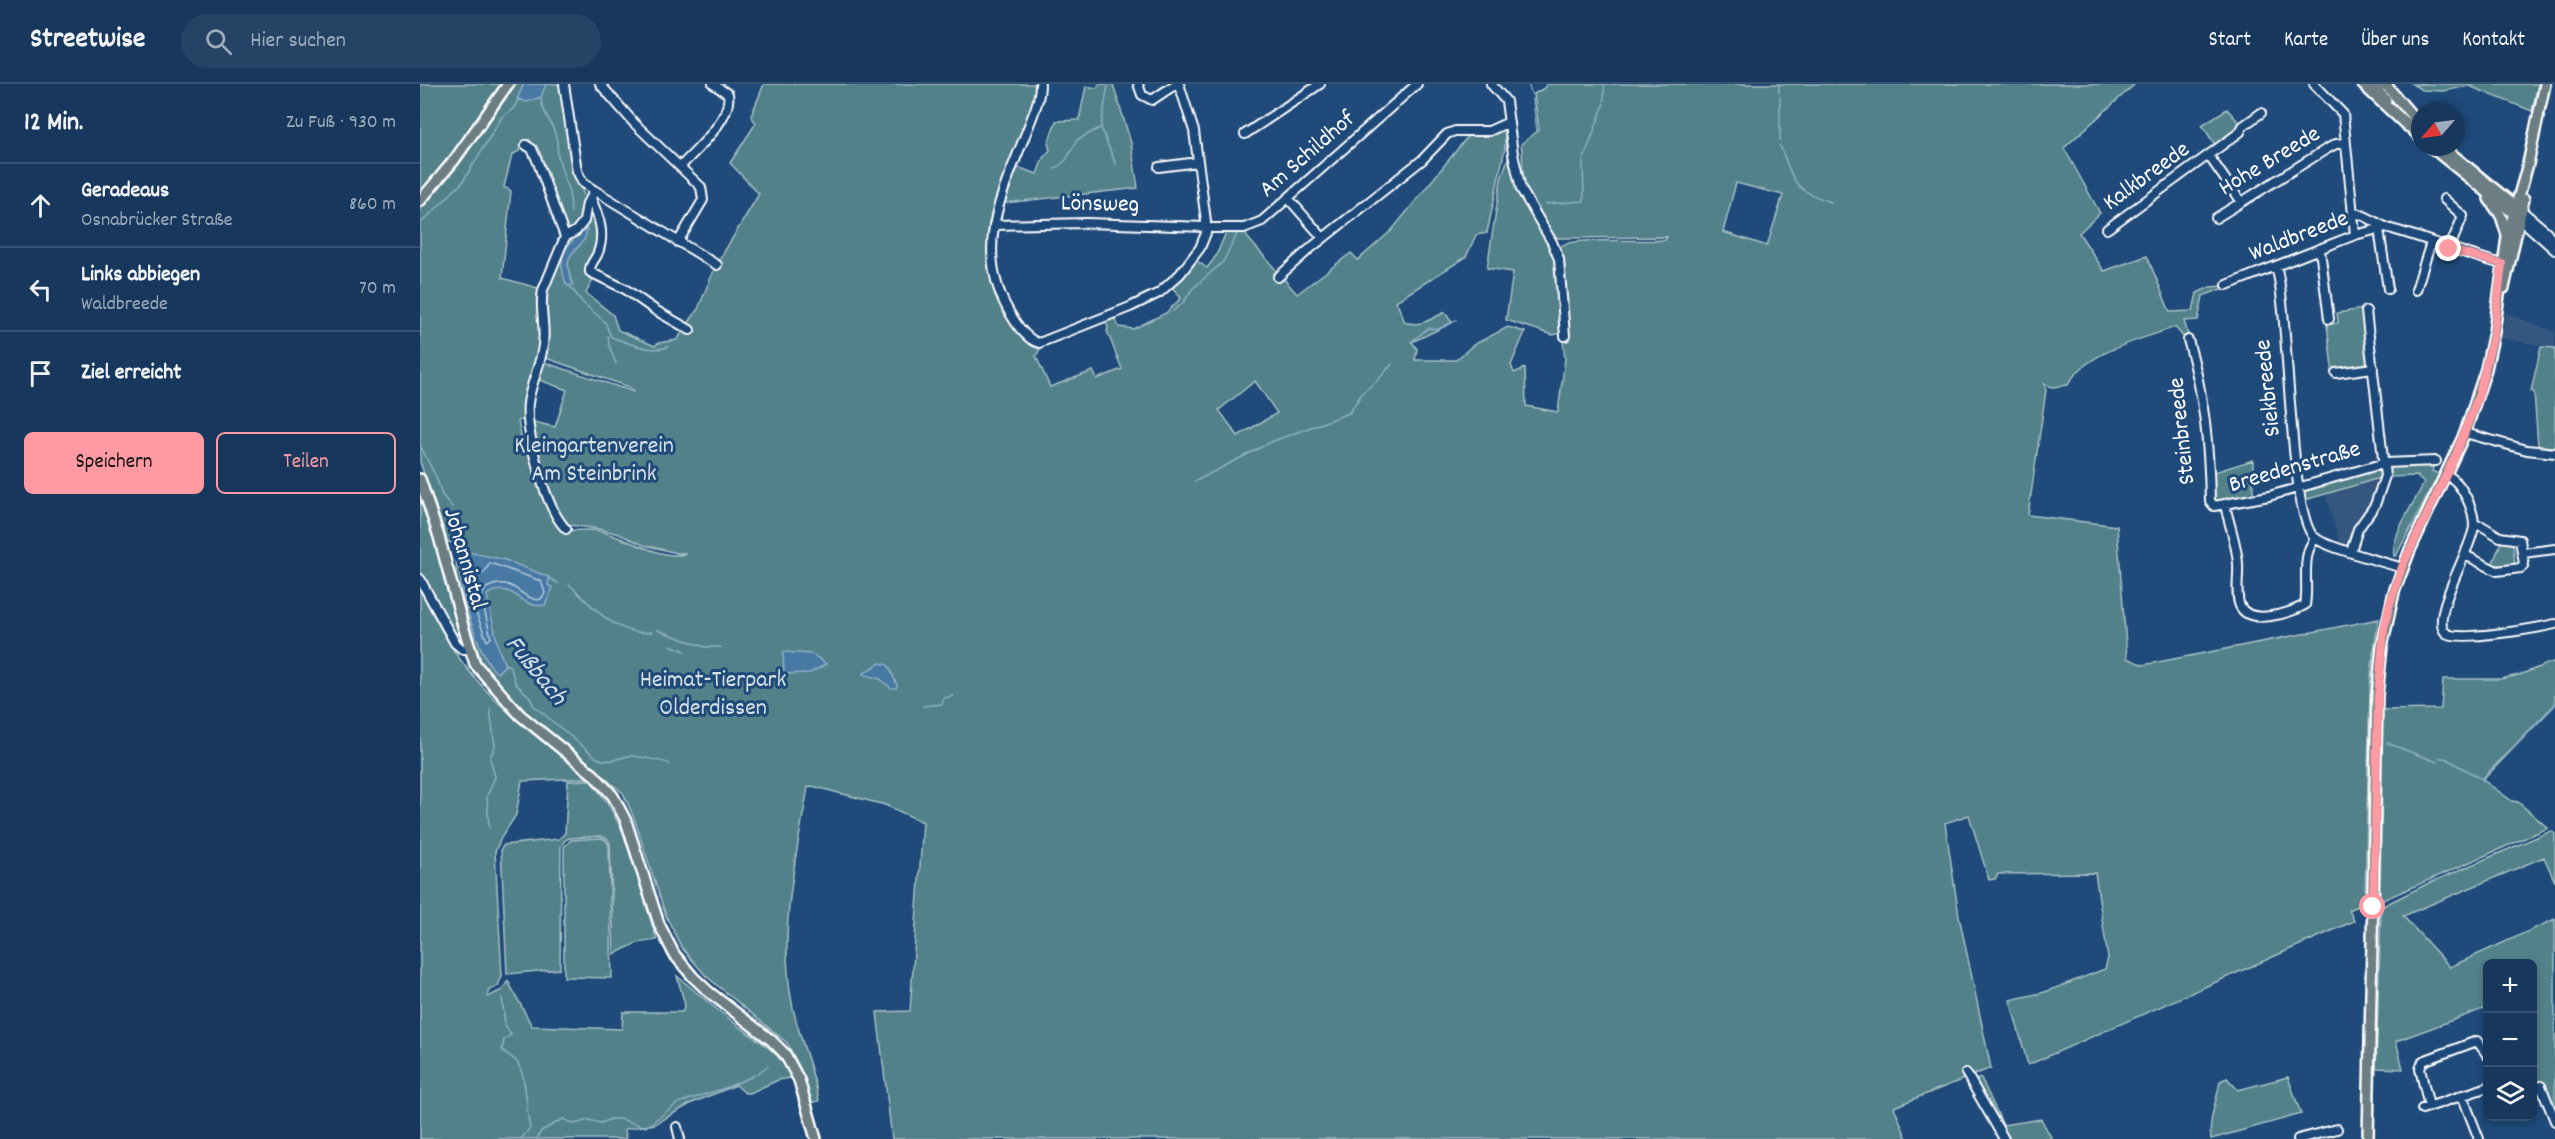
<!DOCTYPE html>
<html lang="de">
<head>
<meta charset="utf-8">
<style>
	body { margin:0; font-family:Dekko,sans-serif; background:#244365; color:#f1f3f6 }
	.controls { position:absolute; right:18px; bottom:18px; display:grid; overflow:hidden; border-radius:9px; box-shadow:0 3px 9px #0003 }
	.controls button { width:54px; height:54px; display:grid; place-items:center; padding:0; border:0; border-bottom:2px solid #365272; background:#17385c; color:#f1f3f6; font:30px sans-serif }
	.compass { position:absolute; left:1991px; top:18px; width:54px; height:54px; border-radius:50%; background:#17385c; box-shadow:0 3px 9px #0003; rotate:242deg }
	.stop { position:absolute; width:18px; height:18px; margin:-14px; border:4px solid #ff9aa2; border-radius:50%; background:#fff }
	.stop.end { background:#ff9aa2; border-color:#fff; box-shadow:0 2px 6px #0008 }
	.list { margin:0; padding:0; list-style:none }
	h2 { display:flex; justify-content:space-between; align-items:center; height:78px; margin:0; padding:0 24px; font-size:26px }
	h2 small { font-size:20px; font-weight:400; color:#9eacbb }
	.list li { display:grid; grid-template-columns:39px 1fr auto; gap:18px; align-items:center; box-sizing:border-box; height:84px; padding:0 24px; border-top:2px solid #365272 }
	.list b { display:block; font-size:22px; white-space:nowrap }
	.list p { margin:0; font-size:20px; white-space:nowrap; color:#9eacbb }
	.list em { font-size:20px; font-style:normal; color:#9eacbb }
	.actions { display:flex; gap:12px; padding:18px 24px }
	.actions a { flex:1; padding:14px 0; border:2px solid #ff9aa2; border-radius:9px; text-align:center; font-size:21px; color:#ff9aa2 }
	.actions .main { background:#ff9aa2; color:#111 }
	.icon { flex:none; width:33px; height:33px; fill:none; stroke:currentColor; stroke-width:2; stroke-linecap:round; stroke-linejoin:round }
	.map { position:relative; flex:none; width:2135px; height:1055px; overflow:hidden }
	header { display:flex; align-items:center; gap:36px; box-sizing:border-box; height:84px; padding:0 30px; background:#17385c; border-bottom:2px solid #365272 }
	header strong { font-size:28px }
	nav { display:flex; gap:33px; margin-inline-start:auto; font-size:21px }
	.search { width:420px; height:54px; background:#244365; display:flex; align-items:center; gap:15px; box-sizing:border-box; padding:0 21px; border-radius:33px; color:#9eacbb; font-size:22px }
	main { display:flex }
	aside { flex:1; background:#17385c }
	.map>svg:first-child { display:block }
</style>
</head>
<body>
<header>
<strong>Streetwise</strong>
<div class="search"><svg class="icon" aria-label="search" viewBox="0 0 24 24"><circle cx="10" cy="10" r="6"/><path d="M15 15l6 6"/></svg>Hier suchen</div>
<nav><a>Start</a><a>Karte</a><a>Über uns</a><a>Kontakt</a></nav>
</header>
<main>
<aside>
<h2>12 Min.<small>Zu Fuß · 930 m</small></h2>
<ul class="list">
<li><svg class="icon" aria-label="ahead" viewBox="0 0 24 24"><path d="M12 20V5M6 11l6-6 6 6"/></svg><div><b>Geradeaus</b><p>Osnabrücker Straße</p></div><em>860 m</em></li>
<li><svg class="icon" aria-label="left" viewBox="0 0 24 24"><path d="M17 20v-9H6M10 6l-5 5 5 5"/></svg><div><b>Links abbiegen</b><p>Waldbreede</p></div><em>70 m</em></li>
<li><svg class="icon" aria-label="arrive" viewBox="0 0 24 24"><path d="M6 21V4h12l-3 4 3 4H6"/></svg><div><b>Ziel erreicht</b></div></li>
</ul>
<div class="actions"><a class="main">Speichern</a><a>Teilen</a></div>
</aside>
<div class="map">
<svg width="2135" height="1055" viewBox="0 0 2135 1055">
	<rect width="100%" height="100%" fill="#1f4a7a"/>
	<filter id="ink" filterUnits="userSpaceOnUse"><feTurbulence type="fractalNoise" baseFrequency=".0167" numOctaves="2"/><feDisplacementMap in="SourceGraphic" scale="12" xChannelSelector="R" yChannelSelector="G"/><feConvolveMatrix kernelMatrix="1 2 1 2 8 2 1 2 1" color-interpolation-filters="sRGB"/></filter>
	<g filter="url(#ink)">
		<path fill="#36577e" d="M2086 229 2135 248V264L2080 254Z
			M1960 394 1954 415 1934 446 1931 455 1924 460 1920 459 1905 410Z"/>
		<path fill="#52818a" stroke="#a8c0c4" stroke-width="1.5" fill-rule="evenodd" d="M0 0H84L45 55 0 112Z
			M96 0H140L152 83 176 139V163L165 189 173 195 166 209 193 231 198 246 235 262 238 259 257 256 278 225 295 183 339 110 310 79 336 39 331 32 344 0H616V11L577 115 568 163 578 210 612 257 622 262 616 272 630 303 673 287 677 295 702 285 687 247 688 245 686 236 694 233 699 243 713 245 746 229 761 214 751 202 774 175 787 184 796 172 807 146 825 145 827 153 877 210 931 169 938 176 972 146 1048 52 1066 51 1085 44V64L1067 149 1056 151 1046 173 976 217 985 238C999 244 1013 234 1025 228L1032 239 992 258 997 265 995 276H1036L1053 261 1088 243 1105 248 1091 281 1094 289 1105 284 1106 322 1138 328 1145 275 1143 257 1148 255 1140 166 1141 162C1154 153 1225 158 1245 156L1247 153 1138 154C1123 145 1108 120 1104 103 1101 89 1104 73 1101 60L1119 46 1114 10 1126 3V0H1715L1644 64 1680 129 1659 149 1684 187 1727 172 1750 228 1773 227 1777 209 1790 203 1804 202V204L1783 212 1778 236 1764 237 1769 253 1765 255 1755 243C1721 256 1666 267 1648 301L1632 303 1624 300 1626 306 1608 431 1697 442 1707 574 1723 581 1959 535 1953 571 1950 605 1945 819 1929 826 1934 837 1608 981 1590 916 1625 908 1685 885 1688 874 1675 789 1578 790 1575 795 1569 796 1549 731 1525 739 1539 832 1571 984 1474 1023 1487 1055H472L457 928 490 927 503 738 465 721 392 702 388 703C376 774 358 847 372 919 378 952 393 983 399 1017L390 1019 383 990 367 959 286 892 262 864 246 832 214 734 203 709 109 632 62 580 36 496 37 460 28 458 0 378V125L37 83ZM109 55 119 75 144 145 150 146 125 206 82 194 91 107 84 103 92 71 101 66 99 62ZM1316 99 1363 111 1347 162 1303 148ZM120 272 209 303 214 308 123 278 117 295 147 306 135 343 114 338C115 360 129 431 149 441L179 445 199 450 224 461 257 469H266C247 479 200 451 179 447 168 445 157 447 146 446L119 393 109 359 101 353 98 337 105 335ZM835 297 857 329 818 352 799 326Z
			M679 0H693L711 59 718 104 584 119 597 83 617 90 623 74 630 66 628 59 636 37 659 36 666 2 677 4Z
			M1992 0H2118L2112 27 2049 2 2023 7 2002 6Z
			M1807 25 1822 42 1797 64 1782 41Z
			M1088 74 1092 78 1136 176 1141 249 1133 251 1086 236 1093 188 1067 184 1081 95Z
			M1943 225 1950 281 1918 285 1912 283 1907 241 1918 239 1917 229Z
			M2121 263 2135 264V363L2118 362 2114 308 2111 307Z
			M1833 376V413L1797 418 1793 413 1791 389Z
			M1995 379 2014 381 2012 387 2019 390 1976 472H1974C1970 452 1995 418 2004 399L1998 394V392L1968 393 1969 382Z
			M1961 383 1960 394 1885 416 1884 405Z
			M0 408 43 554 41 557 31 548 0 489Z
			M2081 458 2093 459 2095 481H2072Z
			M0 505C9 523 18 542 29 559 63 614 118 654 169 694L102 697 96 731 81 754 75 768 82 892 78 902 68 907V913L82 906 88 897 112 942 202 945 203 928H262L265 921 257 892C274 906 291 921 308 934 336 957 354 960 372 994L358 996 330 1009H325L316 1001 272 1019 235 1040 205 1045 206 1055H0Z
			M2135 577V621L2063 696 2092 717 2098 718 2128 744 1963 816 1960 814 1963 626 2021 625 2023 595H2080L2099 591Z
			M170 696 187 718 204 750 237 856 217 859 194 870 190 760 188 755 181 752 150 754 145 756 141 763 140 885 87 890 81 765 84 761 139 755 145 749 148 697Z
			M2131 747 2135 750V798L2124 773 1983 832 2030 883 2135 835V1026L2123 998 2117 1000 2113 989 2112 880H2068L2067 929 2063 925 1976 957 1983 985 1956 984 1961 823 2007 800Z
			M181 754 186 756 189 761 192 894 144 893V763L151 756Z
			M1868 993 1881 1030 1791 1055C1788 1035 1797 1017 1800 997L1807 994 1818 1006Z
			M1561 994 1583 1041 1621 1035 1632 1055H1587L1553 997Z"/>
		<path fill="#4779a4" stroke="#91afc8" stroke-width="1.5" d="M104 0H126L121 13 107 18 97 15Z
			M167 145C166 169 137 162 153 201L147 202C136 174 142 162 167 145Z
			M43 467 85 476 129 493 128 501 133 504 125 521C100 526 95 497 69 509L67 512 79 566 85 581 77 589C59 575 30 487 43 467Z
			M363 568 392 570 406 580 390 589 364 590Z
			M460 579 468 581 477 601 476 604H471L460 595 443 590Z"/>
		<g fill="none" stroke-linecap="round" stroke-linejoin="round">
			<path stroke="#b5c9db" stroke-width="1.5" d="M46 474 52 475V485L56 489H64L70 479 121 497 125 509 121 515 117 516C95 511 93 491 66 504L61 512 71 554 67 557 47 505Z"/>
			<path stroke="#91afc8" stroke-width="1.5" d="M688 0 681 44 696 81
				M1108 0 1112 11
				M1184 0V17
				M1359 0V9
				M121 13C120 25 133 39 136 53 138 59 137 66 138 72 143 93 151 105 151 128
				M1113 15 1117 47
				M1360 56V13
				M1360 62C1375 98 1371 105 1411 118
				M635 85 646 76 657 56 680 44
				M1126 120 1164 117 1163 77 1184 20
				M0 140 42 99 82 33 93 25 99 15
				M149 201 163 219 185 238 191 253C209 259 230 269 248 263
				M753 227 764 218 772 205 803 178 817 150
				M188 252 189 261 196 280
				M991 258 1008 244 1019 245 1036 236
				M0 361 17 395 22 411 32 423
				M774 398 851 358 929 329 943 308 957 297 972 280
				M129 494 138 499
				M149 500C172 522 197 553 232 548
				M237 546 285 563H301
				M250 561 265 567
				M84 580 90 582 96 600 109 612 114 622 177 674C191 680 196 674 209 672 213 671 247 678 250 680
				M503 622 522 620 524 614 533 612
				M1967 659 2017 678
				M2019 674H2025L2062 695 2135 620
				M69 744 67 712 75 693 70 674 75 662 70 625
				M82 913 85 941 91 951 84 956 82 965C86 971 93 973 97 978 108 995 105 1025 110 1044L101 1055
				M117 1055 121 1047 143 1035 155 1040 168 1036 181 1039 191 1035H200L226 1043 258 1019 308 1003 335 991 348 982"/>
			<defs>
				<path id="minor" d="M144 0 157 87 163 99 174 106 171 114C179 133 186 151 177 171 174 177 169 181 170 188L205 205 235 226 270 246
					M180 0 214 39 281 103 283 116 258 158
					M620 0C620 17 612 33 606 49 583 108 553 163 588 226 595 238 605 255 619 259L710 223 739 209 760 190 780 164 786 149V137L774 47 759 0
					M718 0 722 11 732 16 756 0
					M1071 0 1086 17 1093 70 1101 105 1132 158 1139 175 1145 252
					M1894 0 1923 30 1935 151
					M825 50 900 0
					M106 61 112 65 117 76 145 153
					M1789 72 1821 118
					M260 83C275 67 313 34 308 10L293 0
					M739 83 778 78
					M174 106 297 181
					M868 114 903 154
					M2024 115 2043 132 2029 165
					M2101 126 2127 148 2135 162
					M1934 129C1946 130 1956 140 1968 144 2006 154 2044 170 2082 180
					M1796 134 1905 66 1916 60 1925 59
					M2099 134 2135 166
					M574 141 667 139 786 143
					M792 144H824L842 137 997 0
					M1687 145 1820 48 1823 42 1841 29
					M1959 145 1968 205
					M1900 166 1909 235
					M1856 182C1870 228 1868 433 1895 454 1908 464 1964 478 1982 484
					M858 193 892 163 1002 76 1027 50 1035 47H1069L1089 38
					M1807 201 1935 151 1966 143
					M1996 206 2011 158
					M1768 256C1784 309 1789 361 1790 417L1794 422 1849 412 1965 379 2016 377
					M1916 289 1953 284
					M2045 349 2107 366 2135 369
					M2027 391C2036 396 2040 402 2045 411 2050 420 2054 431 2054 442 2053 463 2008 535 2026 549 2038 558 2118 544 2135 540
					M1805 421C1809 440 1817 461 1818 480 1819 492 1815 511 1820 522 1830 542 1870 529 1885 521 1889 501 1880 470 1896 454
					M146 445C125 424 105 348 108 319 111 298 121 281 123 261 126 242 119 224 123 206L145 153 156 147 164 137 167 119 171 114
					M1931 467 1938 445 1955 421 1965 392 1946 227
					M2103 469 2135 465
					M2045 471 2077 487 2101 484 2104 480 2100 456 2080 453 2062 442 2054 441
					M0 495 35 559 42 565H50
					M1546 989 1584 1055
					M2112 1006 2121 1002 2135 1037
					M2042 1011 2059 1055
					M2009 1022 2000 985 2003 977 2057 957 2068 972
					M2002 1025 2068 1003
					M257 1043 260 1055
					M1878 1055 1917 1045"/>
				<path id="major" d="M1952 0 1966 16
					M1965 0 2000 41
					M1985 38 2000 53
					M2011 63 2098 133
					M2023 63 2100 126
					M2069 115 2081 132 2087 151
					M0 117 35 75 88 0
					M2084 204 2104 115
					M0 395 19 453 43 542 55 580 100 631 174 691 193 712 206 737 239 840 254 870 273 893 289 908 351 956 365 970 379 996 396 1055
					M1948 1055 1957 612 1962 563 1974 508 1990 466 2045 349 2066 285 2074 248 2087 153 2108 80 2125 0"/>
				<path id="highway" d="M1943 0 1988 42
					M1965 0V1"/>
			</defs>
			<use href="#minor" stroke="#fff" stroke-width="12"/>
			<use href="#major" stroke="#fff" stroke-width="14"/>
			<use href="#highway" stroke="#fff" stroke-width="15"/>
			<use href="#minor" stroke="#1f4a7a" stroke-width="8"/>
			<use href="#major" stroke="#6c7e84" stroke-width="9"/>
			<use href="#highway" stroke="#6c7e84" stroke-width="10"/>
		</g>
	</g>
	<g fill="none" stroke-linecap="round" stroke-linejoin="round" filter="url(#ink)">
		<path stroke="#ff9aa2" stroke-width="8" d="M1953 823 1958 612 1964 546 1969 523 1982 483 2036 370 2059 310 2074 248 2082 180 2029 165"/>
	</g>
	<g text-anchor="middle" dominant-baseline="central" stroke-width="6" stroke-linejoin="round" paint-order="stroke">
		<g font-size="24" fill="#fff" stroke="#1f4a7a">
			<text transform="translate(888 71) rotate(-41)">Am Schildhof</text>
			<text transform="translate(1850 78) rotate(-31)">Hohe Breede</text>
			<text transform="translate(1727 93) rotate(-36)">Kalkbreede</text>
			<text transform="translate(680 121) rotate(1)">Lönsweg</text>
			<text transform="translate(1879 153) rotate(-21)">Waldbreede</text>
			<text transform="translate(1849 304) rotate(-96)">Siekbreede</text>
			<text transform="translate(1763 347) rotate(-96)">Steinbreede</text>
			<text transform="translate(1875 384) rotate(-16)">Breedenstraße</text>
			<text transform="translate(44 475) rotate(74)">Johannistal</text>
		</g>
		<g font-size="24" fill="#d4e0e2" stroke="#1f4a7a">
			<text x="174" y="363">Kleingartenverein<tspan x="174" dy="28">Am Steinbrink</tspan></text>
			<text x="293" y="597">Heimat-Tierpark<tspan x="293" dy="28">Olderdissen</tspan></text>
		</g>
		<g font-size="26" font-style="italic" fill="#d1dee8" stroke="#1f4a7a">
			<text transform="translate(115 587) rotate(51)">Fußbach</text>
		</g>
	</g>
</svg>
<div class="controls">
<button>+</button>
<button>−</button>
<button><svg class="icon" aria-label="layers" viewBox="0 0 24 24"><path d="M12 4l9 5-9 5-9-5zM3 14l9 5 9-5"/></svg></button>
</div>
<svg class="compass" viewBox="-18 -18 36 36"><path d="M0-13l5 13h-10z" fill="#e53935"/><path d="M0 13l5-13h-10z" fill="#9eacbb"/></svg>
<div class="stop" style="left:1953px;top:823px"></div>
<div class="stop end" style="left:2029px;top:165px"></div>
</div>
</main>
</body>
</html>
